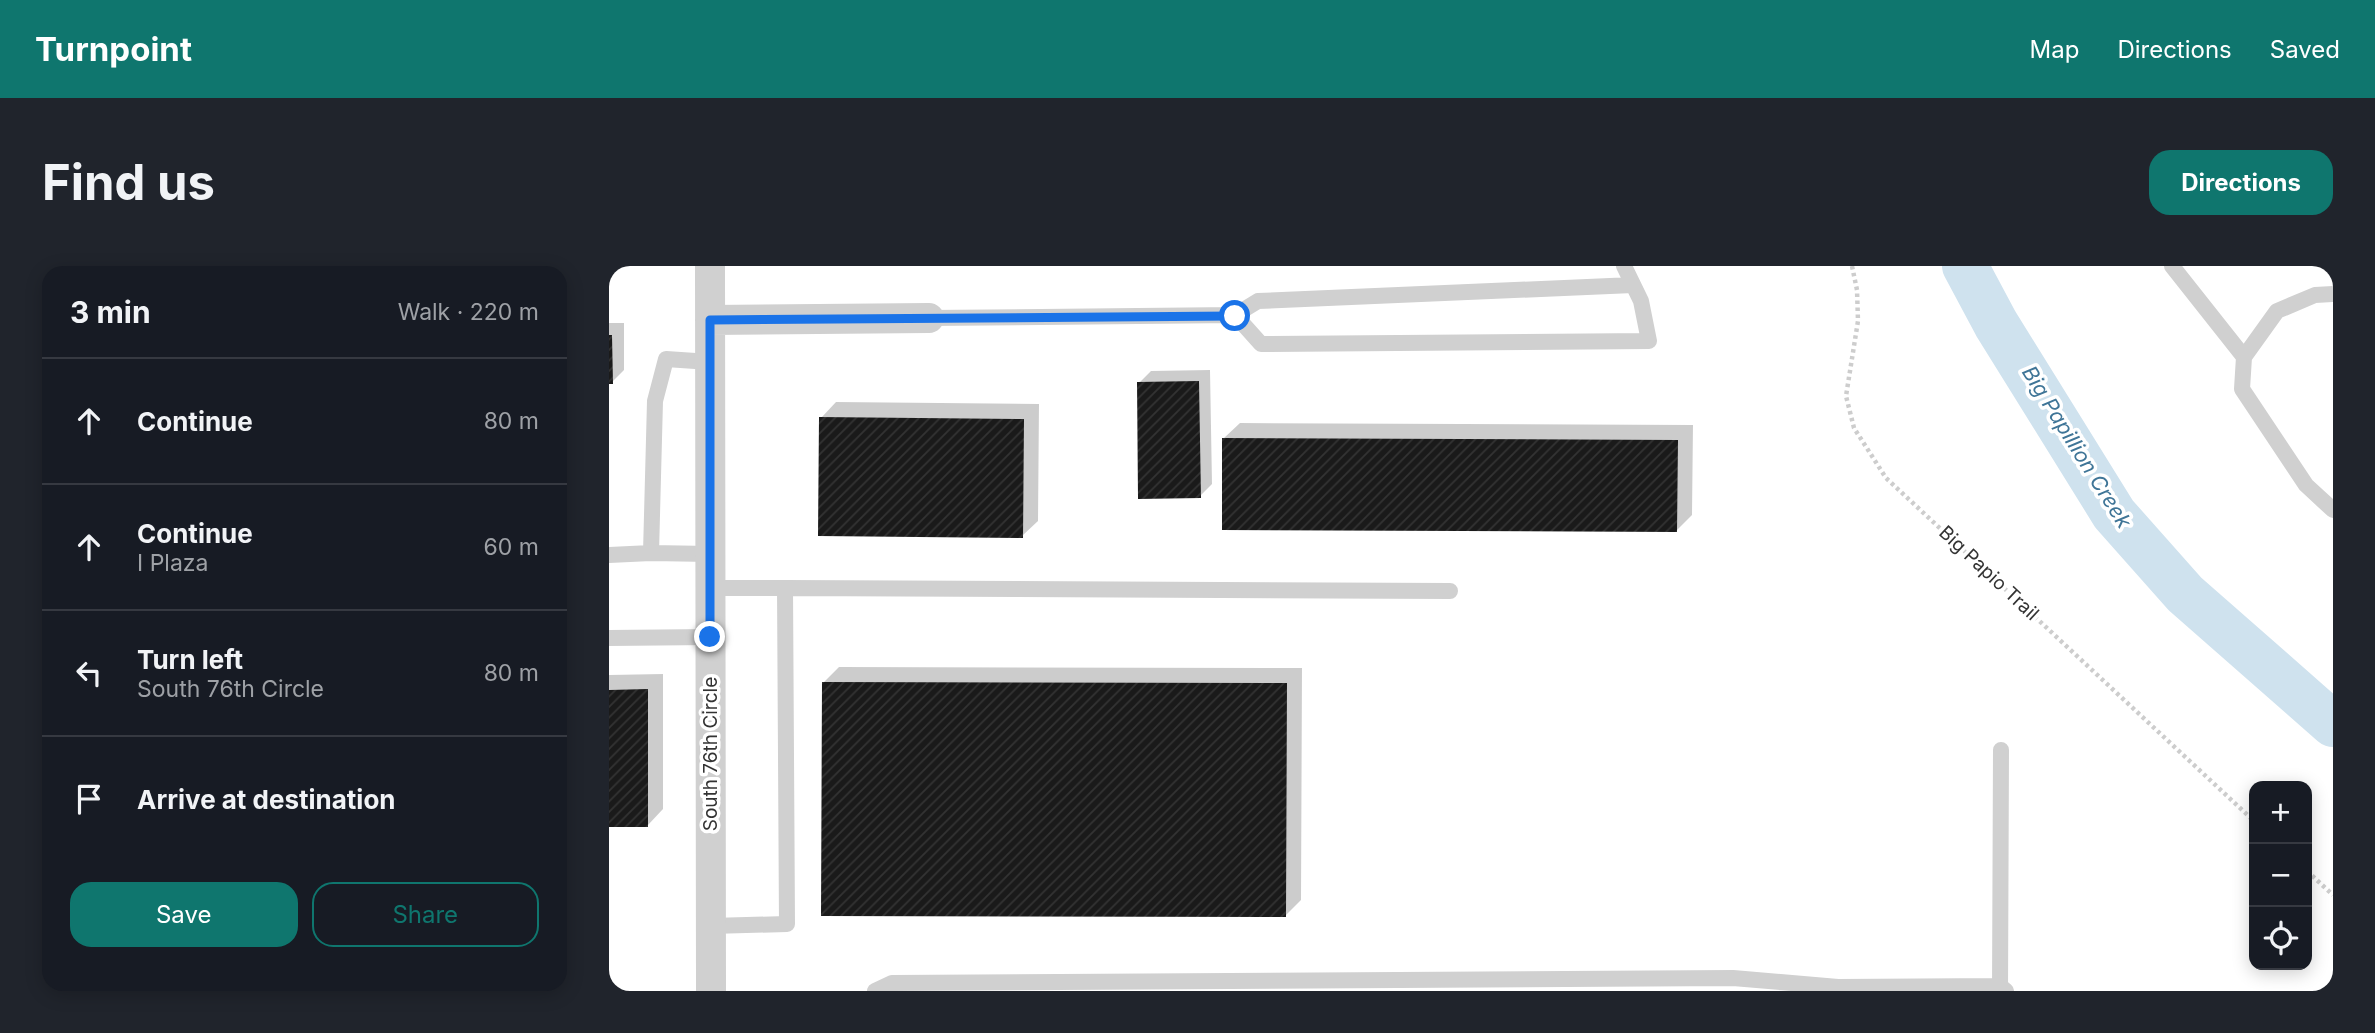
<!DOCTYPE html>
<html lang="en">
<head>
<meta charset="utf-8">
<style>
	body { margin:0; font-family:Inter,sans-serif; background:#20242c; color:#f1f3f6 }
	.controls { position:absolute; right:21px; bottom:21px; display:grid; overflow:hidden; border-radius:14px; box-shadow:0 4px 18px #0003 }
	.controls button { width:63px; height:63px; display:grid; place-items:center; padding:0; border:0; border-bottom:2px solid #363941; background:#171b24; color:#f1f3f6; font:35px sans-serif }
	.stop { position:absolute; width:21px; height:21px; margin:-16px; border:5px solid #1a73e8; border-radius:50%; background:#fff }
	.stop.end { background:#1a73e8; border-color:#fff; box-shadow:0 2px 7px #0008 }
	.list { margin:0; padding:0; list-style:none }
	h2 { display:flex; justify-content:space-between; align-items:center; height:91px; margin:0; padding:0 28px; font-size:30px }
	h2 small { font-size:23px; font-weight:400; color:#9ea1a6 }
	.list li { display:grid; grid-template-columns:46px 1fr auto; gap:21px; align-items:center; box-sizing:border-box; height:126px; padding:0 28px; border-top:2px solid #363941 }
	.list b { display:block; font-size:26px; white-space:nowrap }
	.list p { margin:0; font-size:23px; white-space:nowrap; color:#9ea1a6 }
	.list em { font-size:23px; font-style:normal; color:#9ea1a6 }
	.actions { display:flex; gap:14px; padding:21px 28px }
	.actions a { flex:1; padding:16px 0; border:2px solid #0f766e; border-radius:21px; text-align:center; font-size:24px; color:#0f766e }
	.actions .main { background:#0f766e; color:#fff }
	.icon { flex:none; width:38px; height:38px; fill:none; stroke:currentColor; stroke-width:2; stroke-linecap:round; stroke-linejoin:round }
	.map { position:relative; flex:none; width:1724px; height:725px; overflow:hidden; border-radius:21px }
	header { display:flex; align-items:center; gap:42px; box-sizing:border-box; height:98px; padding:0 35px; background:#0f766e; color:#fff }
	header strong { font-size:33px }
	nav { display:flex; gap:38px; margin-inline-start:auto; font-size:24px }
	.intro { display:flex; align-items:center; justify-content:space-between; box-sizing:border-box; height:168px; padding:0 42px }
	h1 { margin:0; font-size:49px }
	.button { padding:18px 32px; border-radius:21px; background:#0f766e; color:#fff; font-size:24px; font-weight:700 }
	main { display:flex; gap:42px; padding:0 42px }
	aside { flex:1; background:#171b24; border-radius:21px; box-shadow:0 4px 18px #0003 }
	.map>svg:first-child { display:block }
</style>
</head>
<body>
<header>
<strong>Turnpoint</strong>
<nav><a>Map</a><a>Directions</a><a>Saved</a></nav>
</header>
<div class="intro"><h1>Find us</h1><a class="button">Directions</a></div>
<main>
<aside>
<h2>3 min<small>Walk · 220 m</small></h2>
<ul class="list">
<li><svg class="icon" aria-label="ahead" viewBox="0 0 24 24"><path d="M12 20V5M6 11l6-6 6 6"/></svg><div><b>Continue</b></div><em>80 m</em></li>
<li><svg class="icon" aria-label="ahead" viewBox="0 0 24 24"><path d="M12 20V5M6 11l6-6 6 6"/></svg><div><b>Continue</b><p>I Plaza</p></div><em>60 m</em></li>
<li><svg class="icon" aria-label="left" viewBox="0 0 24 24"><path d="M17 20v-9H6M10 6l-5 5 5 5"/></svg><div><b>Turn left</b><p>South 76th Circle</p></div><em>80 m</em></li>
<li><svg class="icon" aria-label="arrive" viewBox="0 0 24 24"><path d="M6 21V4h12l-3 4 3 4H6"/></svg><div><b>Arrive at destination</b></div></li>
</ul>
<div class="actions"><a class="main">Save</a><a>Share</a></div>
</aside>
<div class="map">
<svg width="1724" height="725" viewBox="0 0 1724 725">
	<defs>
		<pattern id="building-hatch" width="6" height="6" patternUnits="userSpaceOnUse" patternTransform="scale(1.75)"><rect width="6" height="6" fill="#1a1a1a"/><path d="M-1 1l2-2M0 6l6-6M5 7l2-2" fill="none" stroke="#333"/></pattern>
	</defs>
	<rect width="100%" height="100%" fill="#fff"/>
	<path fill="#0003" d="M0 57H15V104L3 116H0Z
		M601 104 603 218 591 230 530 117 542 105Z
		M227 136 430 138 429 255 413 270 212 152Z
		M631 157 1084 159 1083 249 1067 265 615 172Z
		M230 401 693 402 692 634 676 650 215 416Z
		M54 408V543L39 559H0V409Z"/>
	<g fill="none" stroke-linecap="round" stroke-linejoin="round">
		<path stroke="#cfe2ee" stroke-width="46" d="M1356 0 1387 58 1505 248 1576 328 1724 458"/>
	</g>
	<path fill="url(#building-hatch)" d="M0 69H3L4 118H0Z
		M590 115 592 232 529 233 528 116Z
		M210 151 415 153 414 272 209 270Z
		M613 172 1069 174 1068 266 613 264Z
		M213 416 678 417 677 651 212 650Z
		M39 423V561H0V424Z"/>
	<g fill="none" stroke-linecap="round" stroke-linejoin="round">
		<path stroke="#cdcdcd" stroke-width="4.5" stroke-dasharray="3.5 3.5" stroke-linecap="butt" d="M1243 0 1248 24 1249 55 1237 130 1245 162 1277 212 1645 555
			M1698 605 1724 629"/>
		<path stroke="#d0d0d0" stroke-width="16" d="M1563 0 1635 91
			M1724 28 1706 29 1668 45 1635 91 1633 123 1697 219 1724 244
			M626 49 649 35 1024 19
			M320 52 626 49 652 78 1040 75 1032 35 1015 0
			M101 96 57 93 46 135 42 287 101 288
			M0 289 42 287
			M101 322H176
			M0 372 101 371
			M102 660 178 658 176 322 841 325
			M266 725 283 717 1124 712 1229 721 1391 720 1397 725
			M1391 725 1392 484"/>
		<path stroke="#d0d0d0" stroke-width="30" d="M101 0 102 725
			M101 54 320 52"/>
	</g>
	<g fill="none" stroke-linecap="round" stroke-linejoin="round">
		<path stroke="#1a73e8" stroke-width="9" d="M101 371V54L626 50"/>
	</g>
	<g text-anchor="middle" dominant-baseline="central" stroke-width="7" stroke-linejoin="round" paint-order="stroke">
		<g font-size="19" fill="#333" stroke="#fff">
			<text transform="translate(1380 307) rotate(43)">Big Papio Trail</text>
			<text transform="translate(101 488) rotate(-90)">South 76th Circle</text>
		</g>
		<g font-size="21" font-style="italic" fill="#3f7597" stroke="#fff">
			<text transform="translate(1468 181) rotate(58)">Big Papillion Creek</text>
		</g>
	</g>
</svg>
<div class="controls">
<button>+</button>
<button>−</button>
<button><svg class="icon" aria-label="locate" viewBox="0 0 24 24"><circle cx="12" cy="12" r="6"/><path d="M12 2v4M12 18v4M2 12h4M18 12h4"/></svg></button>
</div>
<div class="stop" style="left:626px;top:50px"></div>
<div class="stop end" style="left:101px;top:371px"></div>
</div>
</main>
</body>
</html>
